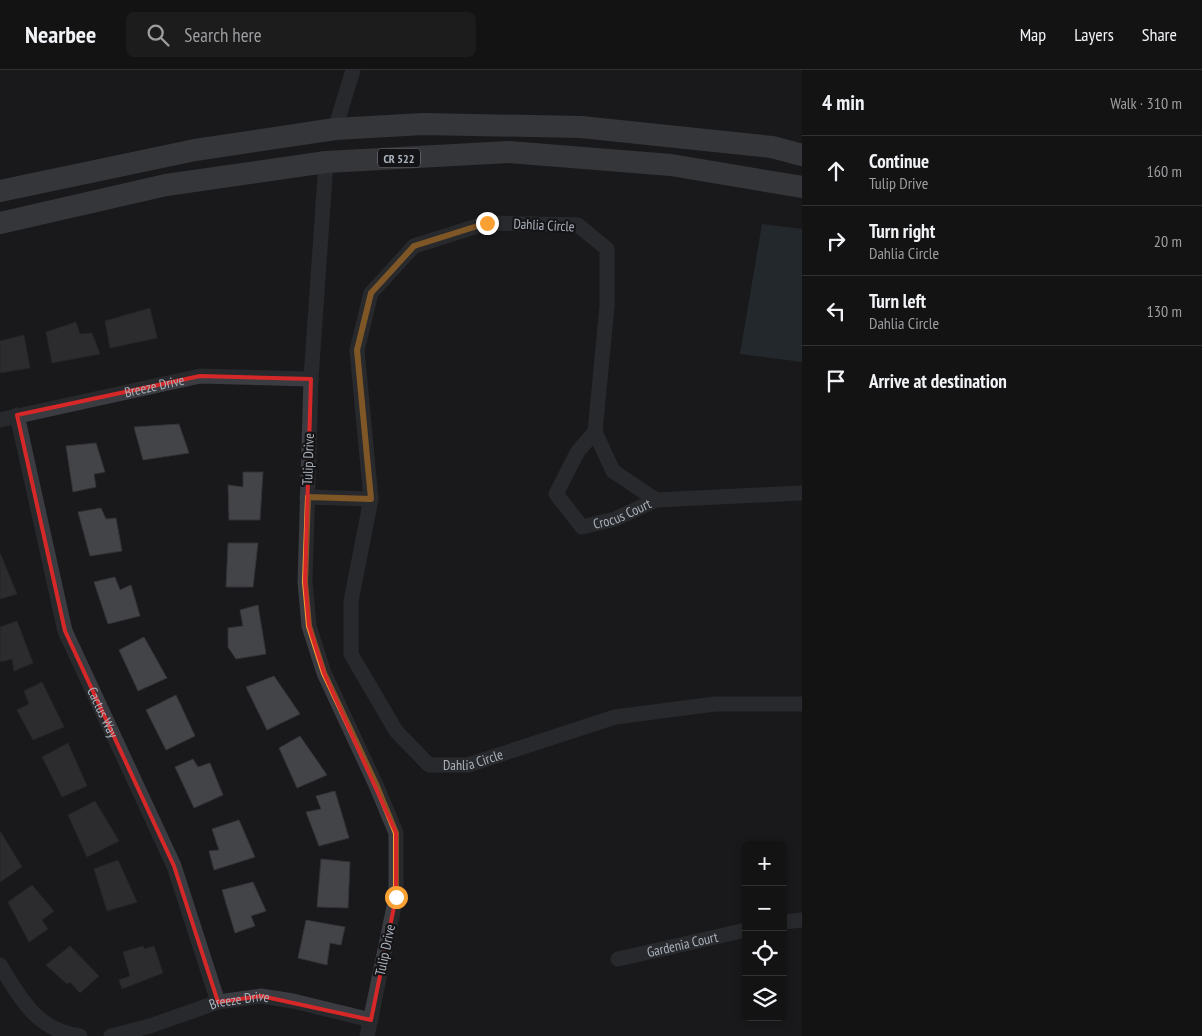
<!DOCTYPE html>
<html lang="en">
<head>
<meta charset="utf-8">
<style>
	body { margin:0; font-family:"PT Sans Narrow",sans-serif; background:#1c1c1d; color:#f1f3f6 }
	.controls { position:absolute; right:15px; bottom:15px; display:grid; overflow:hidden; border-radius:8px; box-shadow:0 2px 8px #0003 }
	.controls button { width:45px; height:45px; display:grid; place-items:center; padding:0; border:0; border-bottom:1px solid #323234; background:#131314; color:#f1f3f6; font:25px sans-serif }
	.stop { position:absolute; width:15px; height:15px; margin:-11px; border:4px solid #fba032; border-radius:50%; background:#fff }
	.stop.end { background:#fba032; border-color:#fff; box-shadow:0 1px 5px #0008 }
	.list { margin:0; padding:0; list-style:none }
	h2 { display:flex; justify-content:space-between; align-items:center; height:65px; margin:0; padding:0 20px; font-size:21px }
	h2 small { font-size:16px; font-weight:400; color:#9d9ea0 }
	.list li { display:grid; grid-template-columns:32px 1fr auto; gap:15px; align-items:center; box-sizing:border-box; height:70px; padding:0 20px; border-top:1px solid #323234 }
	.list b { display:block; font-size:19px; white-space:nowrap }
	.list p { margin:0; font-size:16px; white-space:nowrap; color:#9d9ea0 }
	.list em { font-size:16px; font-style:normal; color:#9d9ea0 }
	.icon { flex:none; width:28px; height:28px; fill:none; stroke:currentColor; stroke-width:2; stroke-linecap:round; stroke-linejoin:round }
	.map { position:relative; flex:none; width:802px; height:966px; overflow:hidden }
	header { display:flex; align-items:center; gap:30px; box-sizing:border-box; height:70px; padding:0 25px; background:#131314; border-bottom:1px solid #323234 }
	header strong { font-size:24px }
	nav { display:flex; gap:28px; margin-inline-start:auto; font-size:18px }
	.search { width:350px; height:45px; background:#1c1c1d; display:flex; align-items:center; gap:12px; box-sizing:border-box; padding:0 18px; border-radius:8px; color:#9d9ea0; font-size:19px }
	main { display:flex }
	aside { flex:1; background:#131314 }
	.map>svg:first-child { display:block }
</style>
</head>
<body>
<header>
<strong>Nearbee</strong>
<div class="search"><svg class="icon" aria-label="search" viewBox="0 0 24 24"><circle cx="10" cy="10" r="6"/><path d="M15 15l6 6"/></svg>Search here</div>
<nav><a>Map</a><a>Layers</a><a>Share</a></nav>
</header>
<main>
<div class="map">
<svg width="802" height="966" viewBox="0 0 802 966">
	<rect width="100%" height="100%" fill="#19191b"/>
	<path fill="#2e3a40" d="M762 154 802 159V292L740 284Z"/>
	<path fill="#434448" stroke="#333338" d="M150 238 157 268 110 278 105 251Z
		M76 252 80 264 92 263 100 284 52 293 46 262Z
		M24 265 30 298 0 303V271Z
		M179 354 189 383 143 390 134 357Z
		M96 373 105 402 94 404 96 417 73 422 66 376Z
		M243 402H263L260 450H229L228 415 243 417Z
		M101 438 106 449 116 448 122 481 90 486 78 442Z
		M228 473H258L253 517H226Z
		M0 483 17 524 0 529Z
		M115 507 120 520 131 515 140 546 108 554 94 512Z
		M258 535 266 584 236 589 228 577V558L243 556 240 540Z
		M17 551 33 593 14 601 12 589 0 592V557Z
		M144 567 167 608 138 621 119 580Z
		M274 606 300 644 267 660 246 617Z
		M42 612 64 657 33 670 17 640 29 634 24 621Z
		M176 625 195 666 166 680 146 640Z
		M300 666 327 705 297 718 279 678Z
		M68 673 87 716 62 727 42 687Z
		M193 689 198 697 210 693 223 725 194 738 175 697Z
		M335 721 349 768 319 776 306 742 321 739 316 726Z
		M95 731 119 771 87 787 68 745Z
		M239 750 255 787 214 800 209 781 219 780 212 759Z
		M0 761 22 797 0 812Z
		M321 789 350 792 348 838 317 837Z
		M118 790 137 832 107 841 94 799Z
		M253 812 266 841 251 846 255 856 235 863 222 820Z
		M32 815 54 841 42 850 48 859 29 872 8 832Z
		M306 850 345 857 341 875 330 873 327 895 298 888Z
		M70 876 99 906 80 923 70 912 67 914 46 895Z
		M143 876 144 879 154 876 163 903 122 919 119 910 130 906 123 882Z"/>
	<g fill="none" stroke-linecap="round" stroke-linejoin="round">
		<g stroke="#3a3c41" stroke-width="15">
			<path d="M335 59 353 0"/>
			<path d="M326 92 311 309 305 512 309 556 324 603 376 715 396 763V827L367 966"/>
			<path id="s1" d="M17 345 65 561 174 796 218 932"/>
			<path id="s2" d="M0 350 200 306 311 309"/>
			<path id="s3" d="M595 362 578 381 556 424 582 457 615 449 656 430"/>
			<path id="s4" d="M802 423 656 430 613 401 595 362 607 236V179L578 155 487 153 414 176 371 223 357 280 371 429 351 531V584L396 661 429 695H468L615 647 715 634H802"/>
			<path d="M307 427 371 429"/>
			<path d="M783 852 802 850"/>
			<path id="s5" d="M618 889 746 860"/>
			<path d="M0 895C21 929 36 960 80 966"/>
			<path id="s6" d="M111 966 150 956 218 932 261 926 293 931 371 950"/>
		</g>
		<path stroke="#565960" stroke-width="22" d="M0 121 195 80 335 59 423 54 581 57 772 77 802 85
			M0 153 166 115 326 92 509 82 671 95 802 117"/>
	</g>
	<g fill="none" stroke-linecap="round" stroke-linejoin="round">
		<path stroke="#fba032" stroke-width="6" d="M396 827V763L376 714 324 603 309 556 305 512 308 427 371 429 357 280 371 223 414 176 487 153"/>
	</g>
	<path d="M0 0H802V966H0ZM200 306 311 309 305 512 309 556 324 603 396 763V827L371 950 261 926 218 932 174 796 65 561 17 345Z" fill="#19191b" fill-opacity=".55" fill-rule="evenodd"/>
	<path fill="none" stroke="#d62828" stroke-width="4" stroke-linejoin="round" d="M200 306 311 309 305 512 309 556 324 603 396 763V827L371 950 261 926 218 932 174 796 65 561 17 345Z"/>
	<g text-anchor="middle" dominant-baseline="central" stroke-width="4.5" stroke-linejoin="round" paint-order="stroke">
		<rect fill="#141416" stroke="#7e838a" stroke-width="1" x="378" y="78.5" width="42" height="19" rx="4"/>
		<g font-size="12" font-weight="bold" fill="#abb2bc">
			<text x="399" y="88">CR 522</text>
		</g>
		<g font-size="14" fill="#abb2bc" stroke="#141416">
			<text transform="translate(544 155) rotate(3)">Dahlia Circle</text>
			<text stroke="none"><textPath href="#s2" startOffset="158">Breeze Drive</textPath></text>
			<text transform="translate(308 389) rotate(-88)">Tulip Drive</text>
			<text stroke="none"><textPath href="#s3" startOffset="158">Crocus Court</textPath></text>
			<text stroke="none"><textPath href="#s1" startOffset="311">Cactus Way</textPath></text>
			<text stroke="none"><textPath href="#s4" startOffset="1240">Dahlia Circle</textPath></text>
			<text stroke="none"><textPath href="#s5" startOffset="66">Gardenia Court</textPath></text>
			<text transform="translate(385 880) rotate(-78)">Tulip Drive</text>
			<text stroke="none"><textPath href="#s6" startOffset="134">Breeze Drive</textPath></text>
		</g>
	</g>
</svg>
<div class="controls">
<button>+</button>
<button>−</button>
<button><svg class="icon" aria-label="locate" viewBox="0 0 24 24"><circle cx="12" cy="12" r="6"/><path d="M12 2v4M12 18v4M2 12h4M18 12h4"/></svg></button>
<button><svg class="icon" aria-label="layers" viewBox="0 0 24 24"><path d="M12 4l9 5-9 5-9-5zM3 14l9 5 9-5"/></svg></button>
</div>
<div class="stop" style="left:396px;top:827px"></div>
<div class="stop end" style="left:487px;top:153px"></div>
</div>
<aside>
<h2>4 min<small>Walk · 310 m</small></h2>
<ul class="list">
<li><svg class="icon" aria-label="ahead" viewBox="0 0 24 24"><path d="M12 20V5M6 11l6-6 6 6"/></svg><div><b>Continue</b><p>Tulip Drive</p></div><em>160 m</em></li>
<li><svg class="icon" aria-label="right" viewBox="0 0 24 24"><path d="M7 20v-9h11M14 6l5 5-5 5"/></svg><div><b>Turn right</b><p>Dahlia Circle</p></div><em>20 m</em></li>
<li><svg class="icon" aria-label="left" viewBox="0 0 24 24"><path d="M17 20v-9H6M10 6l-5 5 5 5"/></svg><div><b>Turn left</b><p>Dahlia Circle</p></div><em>130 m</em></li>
<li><svg class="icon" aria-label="arrive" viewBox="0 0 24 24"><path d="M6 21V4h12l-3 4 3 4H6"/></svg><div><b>Arrive at destination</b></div></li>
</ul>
</aside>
</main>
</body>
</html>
